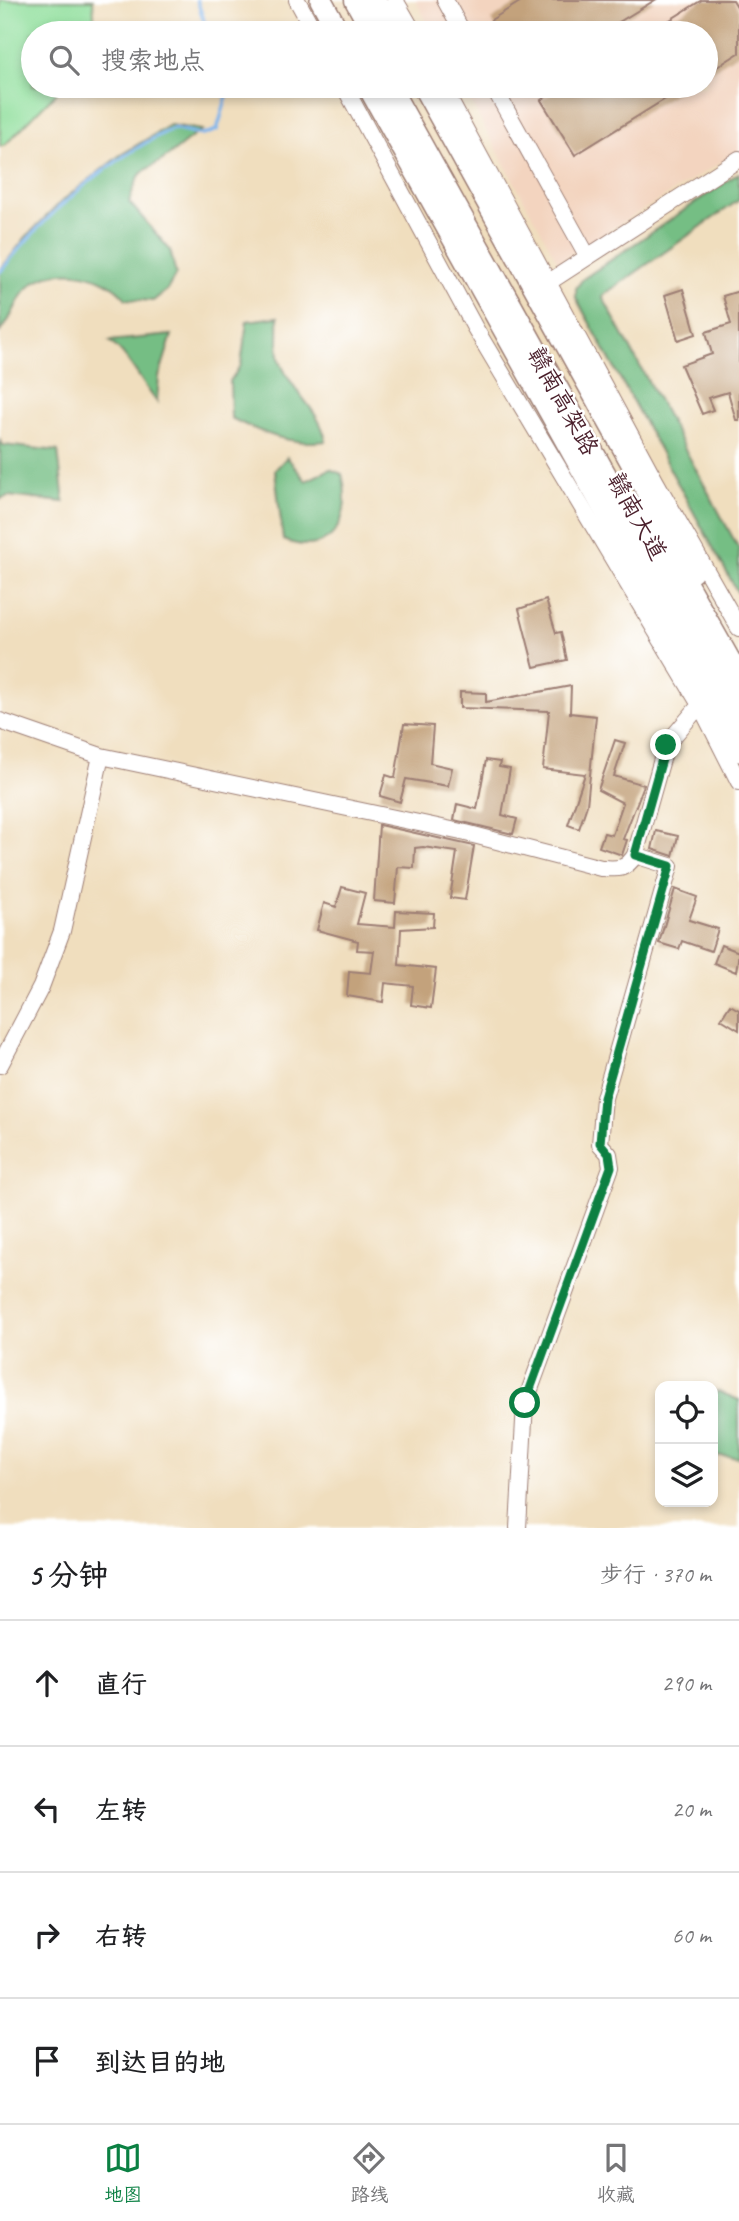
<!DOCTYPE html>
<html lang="zh">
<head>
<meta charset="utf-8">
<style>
	body { margin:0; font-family:Caveat,"LXGW WenKai TC",sans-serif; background:#f6f6f6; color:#202124 }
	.controls { position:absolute; right:21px; bottom:21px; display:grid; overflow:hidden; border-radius:14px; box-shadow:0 4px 10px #0003 }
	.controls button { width:63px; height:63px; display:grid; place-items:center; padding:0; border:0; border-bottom:2px solid #e0e0e0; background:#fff; color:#202124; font:35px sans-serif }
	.stop { position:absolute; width:21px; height:21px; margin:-16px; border:5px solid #0b8043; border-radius:50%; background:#fff }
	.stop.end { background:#0b8043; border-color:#fff; box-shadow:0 2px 7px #0008 }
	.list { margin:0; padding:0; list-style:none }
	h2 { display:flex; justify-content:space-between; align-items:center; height:91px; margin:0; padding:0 28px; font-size:30px }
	h2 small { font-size:23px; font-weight:400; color:#757577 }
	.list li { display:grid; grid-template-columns:46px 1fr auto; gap:21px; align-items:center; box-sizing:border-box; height:126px; padding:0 28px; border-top:2px solid #e0e0e0 }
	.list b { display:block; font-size:26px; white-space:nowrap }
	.list em { font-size:23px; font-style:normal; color:#757577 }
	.icon { flex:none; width:38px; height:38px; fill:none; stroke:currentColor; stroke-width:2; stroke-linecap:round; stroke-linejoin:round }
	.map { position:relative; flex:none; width:739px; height:1528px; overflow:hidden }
	.search { position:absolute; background:#fff; box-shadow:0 4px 10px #0003; left:21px; right:21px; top:21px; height:77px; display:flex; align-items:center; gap:18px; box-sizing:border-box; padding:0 24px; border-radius:38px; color:#757577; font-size:26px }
	.sheet { height:595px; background:#fff }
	nav { display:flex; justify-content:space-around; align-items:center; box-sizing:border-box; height:98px; border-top:2px solid #e0e0e0; background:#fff; font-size:19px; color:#757577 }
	nav a { display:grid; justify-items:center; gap:4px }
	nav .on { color:#0b8043 }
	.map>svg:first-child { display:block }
</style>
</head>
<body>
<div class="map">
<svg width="739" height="1528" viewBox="0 0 739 1528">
	<rect width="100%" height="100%" fill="#fff"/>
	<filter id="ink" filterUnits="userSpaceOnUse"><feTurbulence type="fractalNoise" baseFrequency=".0143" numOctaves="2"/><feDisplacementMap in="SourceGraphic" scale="14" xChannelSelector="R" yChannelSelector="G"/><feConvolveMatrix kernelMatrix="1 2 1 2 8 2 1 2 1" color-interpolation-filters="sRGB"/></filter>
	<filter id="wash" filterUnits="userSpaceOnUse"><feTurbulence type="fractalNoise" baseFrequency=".00686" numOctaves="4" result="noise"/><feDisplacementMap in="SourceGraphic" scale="28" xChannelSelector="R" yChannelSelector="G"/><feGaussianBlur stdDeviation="1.57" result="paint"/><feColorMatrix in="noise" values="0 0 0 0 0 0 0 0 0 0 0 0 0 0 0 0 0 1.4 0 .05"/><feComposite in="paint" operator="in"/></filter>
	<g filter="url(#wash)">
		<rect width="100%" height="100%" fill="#f0debe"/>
		<path fill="#f3d4bf" d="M415 0H739V151L558 262 462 86H706V33H433Z"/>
		<path fill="#91df9d" stroke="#6e7f64" stroke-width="2" d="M0 0H93L95 33H33V86H63L4 146H0Z"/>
		<path fill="#74be84" stroke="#5f6e58" stroke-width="2" d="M170 125 202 130C191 137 181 146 171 154 143 176 142 160 129 202L170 250 176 274 167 290 153 301 126 299C104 271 52 261 26 290 15 302 12 320 0 332V270L26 237 62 201 119 156Z
			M739 173V200L602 296 739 549V595L576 298V288L583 279Z
			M278 317C279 332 276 354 282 366 294 394 320 410 326 441 292 446 261 433 231 418L230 381 241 365 247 321Z
			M172 335 159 377 157 402C140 381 130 357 109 341Z
			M0 440 3 445 58 451 64 502 8 496 0 499Z
			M287 457 306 481 330 469 342 474C353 516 334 560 283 540L275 470Z
			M717 1391 739 1400V1458L713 1455V1398Z"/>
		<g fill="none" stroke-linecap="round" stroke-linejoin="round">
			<path stroke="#7db5ed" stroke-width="3.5" d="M197 0 208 33
				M0 272C47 212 105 162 173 128L203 135 217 130 227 96 224 86"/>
		</g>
		<g id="blocks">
			<path fill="#c3a27c" d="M523 0H655L601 33H499L491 20Z
				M702 0H733L739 10V53L706 74V33H649Z
				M564 86H686L575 155 541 100Z
				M683 289 696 334 678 340 665 295Z
				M739 291V420H736L728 392 708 398 713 410 702 414 681 365 712 354 706 332 731 324 723 296Z
				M546 600 556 633 561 632 567 660 534 667 519 609Z
				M571 686 570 713 596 716 587 805 579 829 568 825 585 774 543 769 549 711 460 708V692L486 693V702Z
				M404 724 433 726 430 763 452 768 448 786 406 779 400 802 380 796 386 775 395 778Z
				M615 740 625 743 614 776 644 785 623 839 627 840 622 855 599 847 604 833 612 835 623 803 598 790Z
				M486 760 500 762 499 767 510 769 502 815 517 819 513 834 454 820 457 804 477 809Z
				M379 825 474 846 465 900 450 898 457 852 423 847 415 848 414 868 398 867 395 903 374 901Z
				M656 831 678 836 673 856 652 849Z
				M342 887 365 893 357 924 395 927 396 911 434 913 433 927 401 929 399 965 436 969 431 1008 411 1005 413 986 385 983 383 1002 347 996 349 971 371 973 374 951 357 950 358 941 317 930 324 903 336 907Z
				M675 889 697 897 689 920 718 929 711 951 682 941 679 949 659 943Z
				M721 945 739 952 736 972 714 963Z
				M730 1005 739 1010V1030L721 1019Z"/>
		</g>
	</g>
	<g filter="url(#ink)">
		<use href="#blocks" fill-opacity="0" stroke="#9d7e74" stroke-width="2"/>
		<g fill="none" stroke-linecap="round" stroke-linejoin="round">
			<defs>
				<path id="minor" d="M297 0 315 33
					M395 0 414 33
					M445 0 463 33
					M344 86 475 328 700 705 739 782
					M442 86 656 482 739 628
					M493 86 588 257
					M549 282 739 159
					M0 721 101 756 466 833 601 868C618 869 626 870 635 855L666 745 700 705
					M0 1065 41 987 62 931 101 756
					M518 1528 525 1403 611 1167 609 1154 600 1144 604 1098 670 866 635 855"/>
				<path id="major" d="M321 0 339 33
					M375 0 394 33
					M368 86 739 751
					M423 86 692 572"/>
				<path id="highway" d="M357 0 375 33
					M387 86 739 717
					M643 510 739 680"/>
			</defs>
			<use href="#minor" stroke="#9d7e74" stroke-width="18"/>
			<use href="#major" stroke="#9d7e74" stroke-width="24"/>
			<use href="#highway" stroke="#9d7e74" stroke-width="27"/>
			<use href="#minor" stroke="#fff" stroke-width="16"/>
			<use href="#major" stroke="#fff" stroke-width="21"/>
			<use href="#highway" stroke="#fff" stroke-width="24"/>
		</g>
	</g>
	<g fill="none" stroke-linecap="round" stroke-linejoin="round" filter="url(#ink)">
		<path stroke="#0b8043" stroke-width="9" d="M525 1403 611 1167 609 1154 600 1143 604 1098 670 866 635 855 666 745"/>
	</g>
	<g text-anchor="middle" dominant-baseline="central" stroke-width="5" stroke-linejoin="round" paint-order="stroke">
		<g font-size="24" fill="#4a1f2b" stroke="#fff">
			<text transform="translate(563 401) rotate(61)">赣南高架路</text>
			<text transform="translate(637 516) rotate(61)">赣南大道</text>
		</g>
	</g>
</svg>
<div class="controls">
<button><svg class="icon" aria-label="locate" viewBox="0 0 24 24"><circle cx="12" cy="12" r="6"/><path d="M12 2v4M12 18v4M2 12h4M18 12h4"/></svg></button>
<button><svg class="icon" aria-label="layers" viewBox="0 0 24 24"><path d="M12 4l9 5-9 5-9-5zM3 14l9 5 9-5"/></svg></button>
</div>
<div class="stop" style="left:525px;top:1403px"></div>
<div class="stop end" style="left:666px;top:745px"></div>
<div class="search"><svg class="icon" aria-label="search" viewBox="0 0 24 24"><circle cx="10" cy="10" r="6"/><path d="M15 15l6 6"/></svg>搜索地点</div>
</div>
<section class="sheet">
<h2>5 分钟<small>步行 · 370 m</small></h2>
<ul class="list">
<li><svg class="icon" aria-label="ahead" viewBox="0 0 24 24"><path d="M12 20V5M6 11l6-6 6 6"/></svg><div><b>直行</b></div><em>290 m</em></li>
<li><svg class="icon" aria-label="left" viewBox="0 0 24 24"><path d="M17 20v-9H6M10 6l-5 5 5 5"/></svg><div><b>左转</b></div><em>20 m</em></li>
<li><svg class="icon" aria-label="right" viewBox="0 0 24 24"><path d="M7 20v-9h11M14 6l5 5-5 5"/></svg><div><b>右转</b></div><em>60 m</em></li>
<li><svg class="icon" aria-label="arrive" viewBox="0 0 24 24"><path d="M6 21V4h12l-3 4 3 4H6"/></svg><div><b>到达目的地</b></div></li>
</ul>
</section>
<nav>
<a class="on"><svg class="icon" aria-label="map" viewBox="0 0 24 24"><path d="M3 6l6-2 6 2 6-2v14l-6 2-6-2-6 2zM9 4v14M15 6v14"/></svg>地图</a>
<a><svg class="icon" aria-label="directions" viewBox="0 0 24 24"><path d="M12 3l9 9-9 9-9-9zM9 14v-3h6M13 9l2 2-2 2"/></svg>路线</a>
<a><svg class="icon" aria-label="saved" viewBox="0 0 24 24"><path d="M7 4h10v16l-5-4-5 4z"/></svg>收藏</a>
</nav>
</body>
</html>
